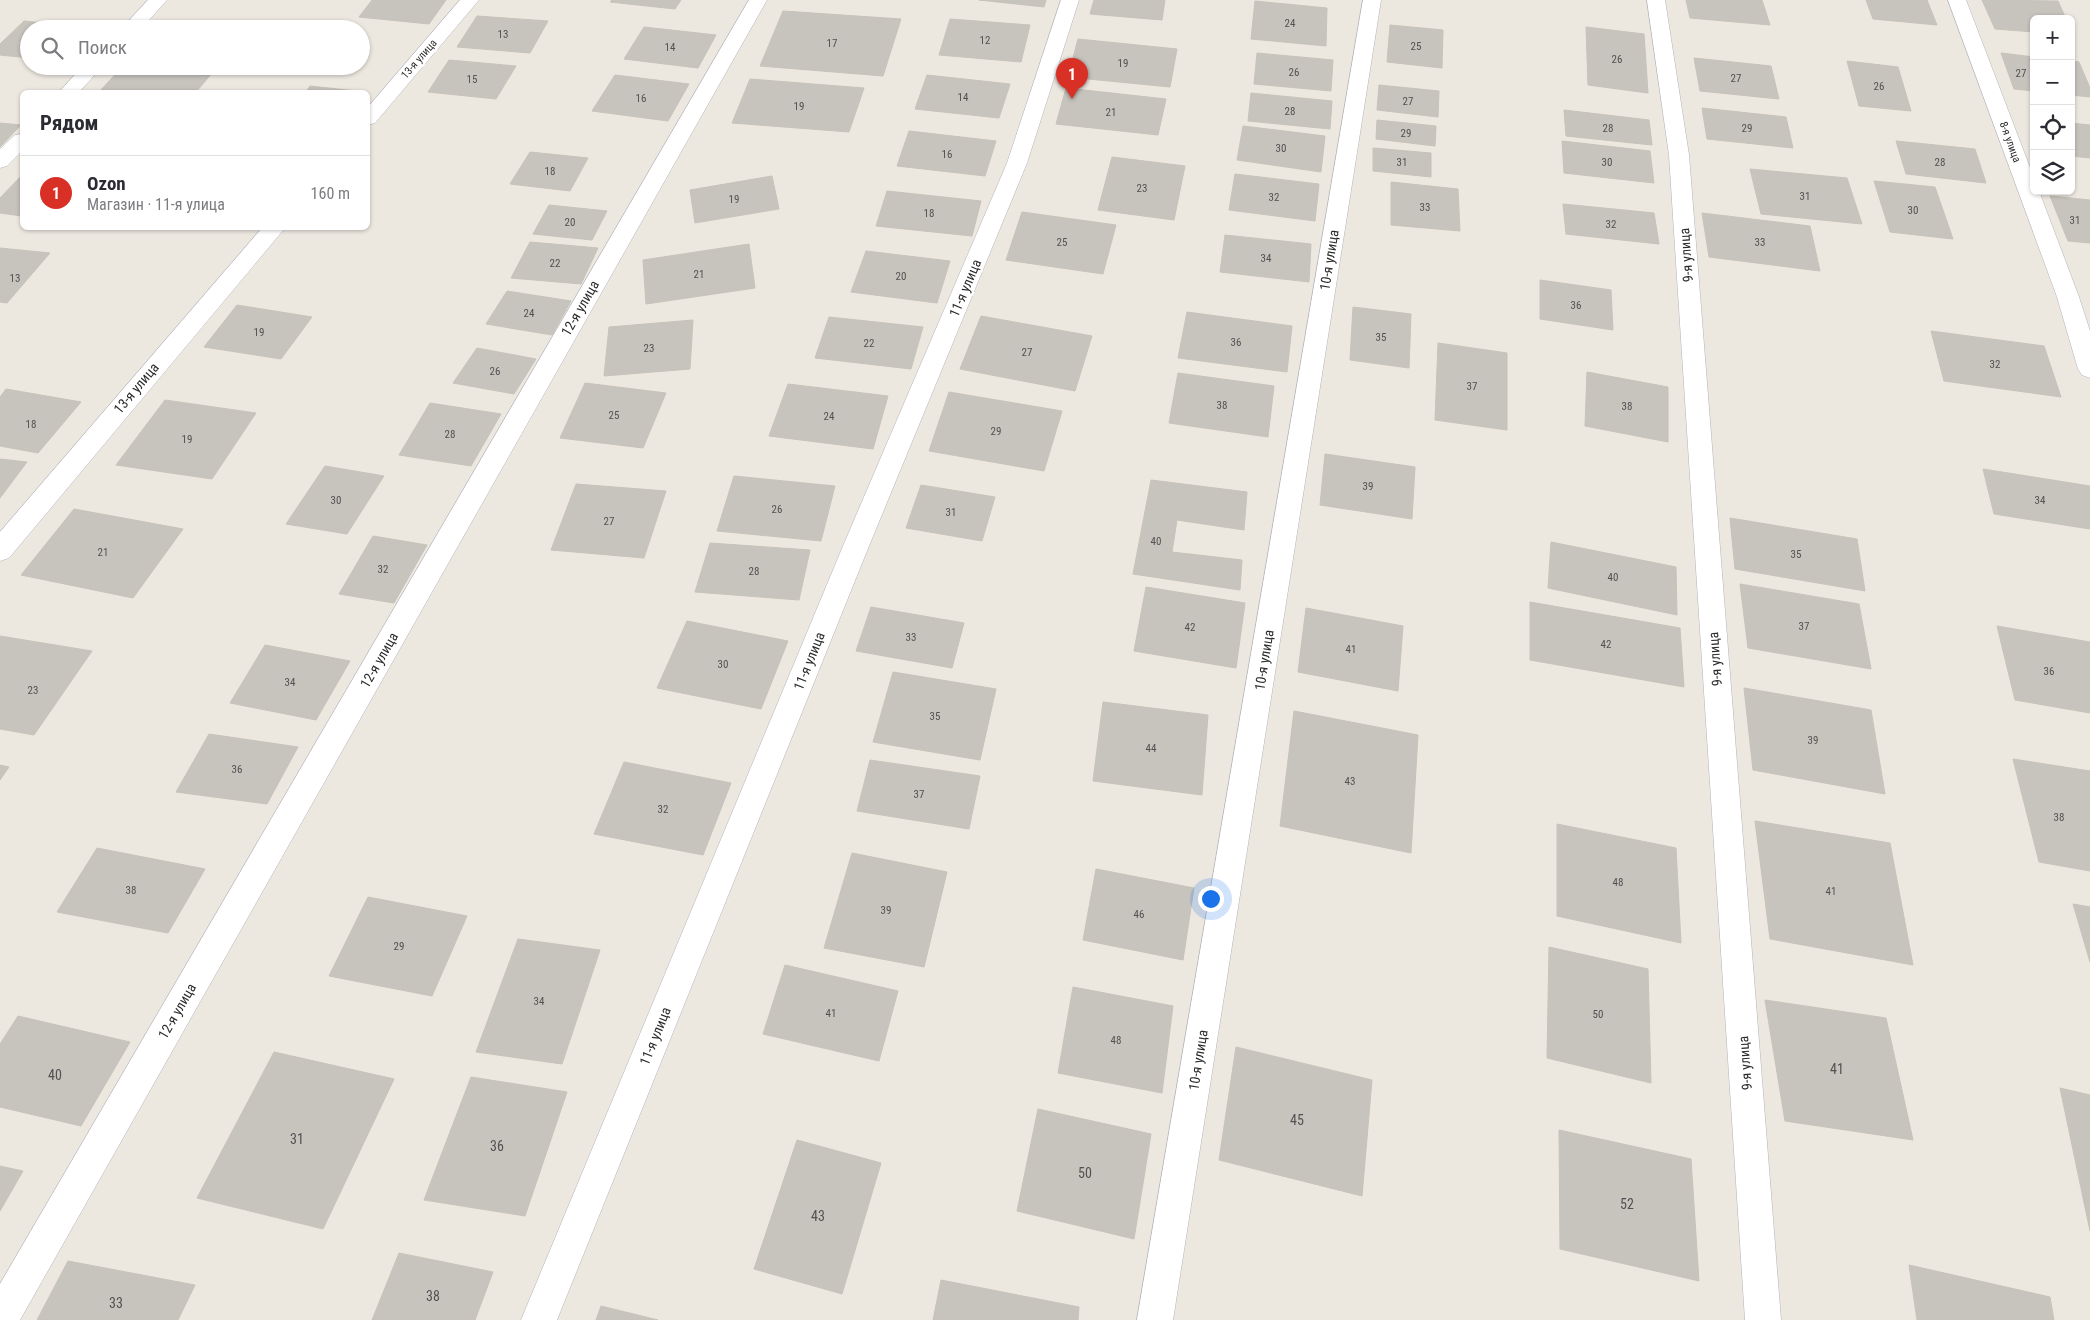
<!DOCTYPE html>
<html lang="ru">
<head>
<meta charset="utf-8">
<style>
	body { margin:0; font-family:"Roboto Condensed",sans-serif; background:#f2f2f3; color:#2b2b33 }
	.controls { position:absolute; right:15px; top:15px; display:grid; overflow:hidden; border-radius:8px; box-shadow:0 1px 4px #0004 }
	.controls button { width:45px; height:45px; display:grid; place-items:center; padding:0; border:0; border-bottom:1px solid #e1e1e2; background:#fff; color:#2b2b33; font:25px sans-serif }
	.you { position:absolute; left:1210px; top:898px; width:18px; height:18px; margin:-12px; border:4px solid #fff; border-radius:50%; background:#1a73e8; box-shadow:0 0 0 8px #1a73e833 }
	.badge { display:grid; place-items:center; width:32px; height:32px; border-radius:50%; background:#d93025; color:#fff; font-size:16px; font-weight:700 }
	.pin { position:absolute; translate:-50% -41px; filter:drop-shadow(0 1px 2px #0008) }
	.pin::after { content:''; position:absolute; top:26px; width:18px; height:15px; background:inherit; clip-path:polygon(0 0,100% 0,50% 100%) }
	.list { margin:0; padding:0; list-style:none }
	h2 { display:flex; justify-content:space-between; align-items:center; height:65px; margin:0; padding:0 20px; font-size:21px }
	h2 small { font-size:16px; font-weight:400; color:#7c7c81 }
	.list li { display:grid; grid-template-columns:32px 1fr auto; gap:15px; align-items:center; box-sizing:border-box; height:75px; padding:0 20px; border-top:1px solid #e1e1e2 }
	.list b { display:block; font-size:19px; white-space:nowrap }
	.list p { margin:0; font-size:16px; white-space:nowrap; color:#7c7c81 }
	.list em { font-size:16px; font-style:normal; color:#7c7c81 }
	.icon { flex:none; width:28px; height:28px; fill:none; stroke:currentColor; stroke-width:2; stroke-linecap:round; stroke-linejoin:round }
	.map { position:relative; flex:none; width:2090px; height:1320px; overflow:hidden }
	.search { position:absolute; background:#fff; box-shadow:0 1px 4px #0004; left:20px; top:20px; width:350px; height:55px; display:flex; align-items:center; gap:12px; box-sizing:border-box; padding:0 18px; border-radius:28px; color:#7c7c81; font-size:19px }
	.panel { position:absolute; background:#fff; box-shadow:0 1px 4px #0004; left:20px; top:90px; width:350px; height:140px; border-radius:8px }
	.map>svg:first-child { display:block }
</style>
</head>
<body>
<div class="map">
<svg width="2090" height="1320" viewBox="0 0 2090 1320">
	<rect width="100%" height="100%" fill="#ece7df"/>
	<path fill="#c7c4be" stroke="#c7c3b9" d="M372 0H446L429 24 359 17Z
		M612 0H681L675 9 610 2Z
		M979 0H1046L1044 7Z
		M1094 0H1165L1162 20 1090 14Z
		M1686 0H1762L1770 25 1690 18Z
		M1866 0H1927L1937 25 1873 19Z
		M1982 0 2058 1 2066 19H2034V32L1995 29Z
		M1255 1 1327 8 1326 46 1251 39Z
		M783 11 901 19 883 76 760 66Z
		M477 16 548 21 530 53 457 47Z
		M950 19 1030 25 1021 62 939 55Z
		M24 21 103 29H29V58L0 55V44Z
		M1390 25 1443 30 1442 68 1387 62Z
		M644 27 716 35 698 68 624 59Z
		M1586 27 1644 34 1648 93 1588 85Z
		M1078 39 1177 49 1170 87 1068 77Z
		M1257 53 1333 60 1331 91 1254 84Z
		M2001 53 2034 57V91L2014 89Z
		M1694 58 1771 66 1779 99 1700 91Z
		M449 60 516 66 496 99 428 92Z
		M1847 61 1898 67 1911 111 1859 106Z
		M2071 61 2079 62 2090 88V97L2071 95Z
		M123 66H218L196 92H99Z
		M615 75 689 84 668 121 592 111Z
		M927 75 1010 84 999 118 915 109Z
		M750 79 864 88 849 132 732 123Z
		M1379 85 1439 91 1438 117 1377 110Z
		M310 86 366 92H306Z
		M1066 88 1166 99 1158 135 1056 124Z
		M1251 93 1332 101 1330 129 1248 121Z
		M1702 108 1786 117 1793 148 1707 139Z
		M1564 110 1649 120 1652 145 1566 136Z
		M1377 120 1436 126 1435 146 1376 139Z
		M0 123 21 125 0 147Z
		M2071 123 2090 125V158L2071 156Z
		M1243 126 1325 136 1321 172 1237 160Z
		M909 131 996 141 985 176 897 166Z
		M1562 141 1650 151 1654 183 1564 173Z
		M1896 141 1975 149 1986 183 1906 174Z
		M1373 148 1431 153V177L1373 171Z
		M530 152 588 158 570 191 510 184Z
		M1112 157 1185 166 1174 220 1098 210Z
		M1750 169 1847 178 1862 224 1761 214Z
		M1235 174 1319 184 1315 221 1229 210Z
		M22 175V216L0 213V198Z
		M772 176 779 209 695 223 690 190Z
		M1874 181 1935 187 1953 239 1890 232Z
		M1391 182 1458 189 1460 231 1391 225Z
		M887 191 981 201 972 236 876 226Z
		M2050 196 2090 200V243L2068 241Z
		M1563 204 1654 213 1659 244 1566 234Z
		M549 205 607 211 592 240 533 234Z
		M1022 212 1116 225 1103 274 1006 260Z
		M1702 213 1810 226 1820 271 1709 257Z
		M1225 235 1311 244 1309 282 1220 272Z
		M530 242 598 248 581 284 511 278Z
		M749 244 755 288 646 304 643 260Z
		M0 248 50 253 7 303 0 302Z
		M866 251 950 261 937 303 851 292Z
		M1540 280 1611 290 1613 330 1540 319Z
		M507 291 571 301 552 335 486 324Z
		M237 305 312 317 281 359 204 347Z
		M1353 307 1411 314 1409 368 1350 360Z
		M1187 312 1292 326 1287 372 1178 358Z
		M981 316 1092 336 1075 391 960 369Z
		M829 317 923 327 911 369 815 358Z
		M693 320 690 369 604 376 609 327Z
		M1931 331 2044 346 2061 397 1944 381Z
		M1438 343 1507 353V430L1435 420Z
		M477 348 536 359 514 394 453 383Z
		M1587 372 1668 387V442L1585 426Z
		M1178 373 1274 386 1268 437 1169 423Z
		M585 383 666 393 643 448 560 438Z
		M788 384 888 396 873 449 769 436Z
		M6 389 81 402 38 453 0 446V397Z
		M949 392 1062 411 1044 471 929 451Z
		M165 400 256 413 212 479 116 465Z
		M430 403 501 414 471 466 399 455Z
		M1325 454 1415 467 1412 519 1320 505Z
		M0 459 27 462 0 498Z
		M325 466 384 476 347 534 286 524Z
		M1983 469 2090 486V529L1994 514Z
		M734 476 835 486 821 541 717 531Z
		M1151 480 1247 492 1244 530 1177 520 1172 552 1242 560 1240 590 1133 574Z
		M576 484 666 491 644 558 551 550Z
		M921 485 995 497 982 541 906 528Z
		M74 509 183 529 133 598 21 575Z
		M1730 518 1857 539 1865 591 1735 569Z
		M373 536 427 545 394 603 339 594Z
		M1551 542 1676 567 1677 615 1548 588Z
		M710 543 810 550 799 600 695 592Z
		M1740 584 1859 604 1871 669 1748 648Z
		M1146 587 1245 603 1236 668 1134 651Z
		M1530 602 1680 628 1684 687 1530 660Z
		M871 607 964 623 952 668 856 651Z
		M1306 608 1403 626 1398 691 1298 672Z
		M687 621 788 641 761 709 657 688Z
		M1997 626 2090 642V713L2015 700Z
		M0 636 92 651 34 735 0 729Z
		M265 645 350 661 316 720 230 703Z
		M893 672 996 689 980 760 873 742Z
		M1744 688 1871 710 1885 794 1753 770Z
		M1103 702 1208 715 1202 795 1093 781Z
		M1294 711 1418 735 1411 853 1280 826Z
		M209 734 298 747 267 804 176 792Z
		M2013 759 2090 771V871L2039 862Z
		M870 760 980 776 969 829 857 811Z
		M624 762 731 783 703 855 594 834Z
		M0 765 9 767 0 780Z
		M1755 821 1890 843 1913 965 1770 939Z
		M1557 824 1676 848 1681 943 1557 916Z
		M97 848 205 869 168 933 57 912Z
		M852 853 947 872 924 967 824 948Z
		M1096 869 1194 888 1183 960 1083 940Z
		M368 897 467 916 432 996 329 976Z
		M2073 904 2090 907V962Z
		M518 939 600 950 562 1064 476 1052Z
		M1549 947 1648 969 1651 1083 1547 1058Z
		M785 965 898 991 879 1061 763 1034Z
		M1073 987 1173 1006 1162 1093 1058 1073Z
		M1765 1000 1886 1018 1913 1140 1785 1121Z
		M18 1016 130 1042 81 1126 0 1107V1044Z
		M1236 1047 1372 1080 1362 1196 1219 1160Z
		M274 1052 394 1079 323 1229 197 1198Z
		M471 1077 567 1092 525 1216 424 1200Z
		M2060 1088 2090 1095V1231Z
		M1038 1109 1151 1134 1134 1239 1017 1211Z
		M1559 1130 1691 1159 1699 1281 1560 1249Z
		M797 1140 881 1163 842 1294 754 1269Z
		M0 1166 23 1171 0 1211Z
		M399 1253 493 1272 475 1320H372Z
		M68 1261 195 1285 178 1320H37Z
		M1909 1265 2050 1297 2054 1320H1917Z
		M941 1280 1079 1307 1078 1320H933Z
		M601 1306 658 1320H596Z"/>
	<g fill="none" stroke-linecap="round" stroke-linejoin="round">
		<defs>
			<path id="minor" d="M148 0H167L141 29H121Z
				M460 0H479L375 123 368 125V107Z
				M749 0H767L20 1320H0V1284Z
				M1061 0H1079L1027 163 869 546 557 1320H521L843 546 1007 163Z
				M1363 0H1381L1173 1320H1137Z
				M1647 0H1665L1689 155 1781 1320H1745L1669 155Z
				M1948 0H1966L2034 178V191H2039L2079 297 2090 331V378L2082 375 2078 369 2057 297Z
				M83 66H103L79 92H59Z
				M22 134V151L7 166 0 168V149L15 135Z
				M262 228H285L9 558 0 561V532Z"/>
		</defs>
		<use href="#minor" stroke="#b3b4bd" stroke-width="1"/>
		<use href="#minor" fill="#fff" fill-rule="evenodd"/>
	</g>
	<g text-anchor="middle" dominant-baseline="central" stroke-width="5" stroke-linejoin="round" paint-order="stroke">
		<g font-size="11" fill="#525150">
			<text x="1290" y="23">24</text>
			<text x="503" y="34">13</text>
			<text x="985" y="40">12</text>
			<text x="832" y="43">17</text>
			<text x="1416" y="46">25</text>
			<text x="670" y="47">14</text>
			<text x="1617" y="59">26</text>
			<text x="1123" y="63">19</text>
			<text x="1294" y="72">26</text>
			<text x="2021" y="73">27</text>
			<text x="1736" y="78">27</text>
			<text x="472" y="79">15</text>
			<text x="1879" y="86">26</text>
			<text x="963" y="97">14</text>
			<text x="641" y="98">16</text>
			<text x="1408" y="101">27</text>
			<text x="799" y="106">19</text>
			<text x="1290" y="111">28</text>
			<text x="1111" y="112">21</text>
			<text x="1608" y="128">28</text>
			<text x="1747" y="128">29</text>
			<text x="1406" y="133">29</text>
			<text x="1281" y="148">30</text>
			<text x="947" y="154">16</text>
			<text x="1402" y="162">31</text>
			<text x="1607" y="162">30</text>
			<text x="1940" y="162">28</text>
			<text x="550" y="171">18</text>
			<text x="1142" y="188">23</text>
			<text x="1805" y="196">31</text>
			<text x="1274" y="197">32</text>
			<text x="734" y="199">19</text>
			<text x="1425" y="207">33</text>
			<text x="1913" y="210">30</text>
			<text x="929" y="213">18</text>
			<text x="2075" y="220">31</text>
			<text x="570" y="222">20</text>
			<text x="1611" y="224">32</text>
			<text x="1062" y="242">25</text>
			<text x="1760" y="242">33</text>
			<text x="1266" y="258">34</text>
			<text x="555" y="263">22</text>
			<text x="699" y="274">21</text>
			<text x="901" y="276">20</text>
			<text x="15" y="278">13</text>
			<text x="1576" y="305">36</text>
			<text x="529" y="313">24</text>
			<text x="259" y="332">19</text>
			<text x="1381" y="337">35</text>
			<text x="1236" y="342">36</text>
			<text x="869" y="343">22</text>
			<text x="649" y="348">23</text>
			<text x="1027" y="352">27</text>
			<text x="1995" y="364">32</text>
			<text x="495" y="371">26</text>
			<text x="1472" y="386">37</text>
			<text x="1222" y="405">38</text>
			<text x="1627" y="406">38</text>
			<text x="614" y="415">25</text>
			<text x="829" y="416">24</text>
			<text x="31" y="424">18</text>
			<text x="996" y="431">29</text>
			<text x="450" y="434">28</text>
			<text x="187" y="439">19</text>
			<text x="1368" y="486">39</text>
			<text x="336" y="500">30</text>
			<text x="2040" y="500">34</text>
			<text x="777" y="509">26</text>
			<text x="951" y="512">31</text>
			<text x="609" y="521">27</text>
			<text x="1156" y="541">40</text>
			<text x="103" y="552">21</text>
			<text x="1796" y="554">35</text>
			<text x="383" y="569">32</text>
			<text x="754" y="571">28</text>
			<text x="1613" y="577">40</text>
			<text x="1804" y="626">37</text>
			<text x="1190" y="627">42</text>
			<text x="911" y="637">33</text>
			<text x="1606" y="644">42</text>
			<text x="1351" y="649">41</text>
			<text x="723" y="664">30</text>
			<text x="2049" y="671">36</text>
			<text x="290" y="682">34</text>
			<text x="33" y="690">23</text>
			<text x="935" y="716">35</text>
			<text x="1813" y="740">39</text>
			<text x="1151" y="748">44</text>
			<text x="237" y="769">36</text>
			<text x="1350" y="781">43</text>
			<text x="919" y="794">37</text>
			<text x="663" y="809">32</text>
			<text x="2059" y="817">38</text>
			<text x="1618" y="882">48</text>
			<text x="131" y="890">38</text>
			<text x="1831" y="891">41</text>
			<text x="886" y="910">39</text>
			<text x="1139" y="914">46</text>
			<text x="399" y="946">29</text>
			<text x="539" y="1001">34</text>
			<text x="831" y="1013">41</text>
			<text x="1598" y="1014">50</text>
			<text x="1116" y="1040">48</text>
		</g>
		<g font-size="11" fill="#2b2b2b" stroke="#fff">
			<text transform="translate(419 59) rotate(-49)">13-я улица</text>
			<text transform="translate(2010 142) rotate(70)">8-я улица</text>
		</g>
		<g font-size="14" fill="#2b2b2b" stroke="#fff">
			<text transform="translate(1686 255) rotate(-94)">9-я улица</text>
			<text transform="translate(1329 260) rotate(-81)">10-я улица</text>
			<text transform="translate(965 288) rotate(-67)">11-я улица</text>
			<text transform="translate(580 308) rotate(-60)">12-я улица</text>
			<text transform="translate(136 388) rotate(-50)">13-я улица</text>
			<text transform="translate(1715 659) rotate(-94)">9-я улица</text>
			<text transform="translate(379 660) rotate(-60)">12-я улица</text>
			<text transform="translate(1264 660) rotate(-81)">10-я улица</text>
			<text transform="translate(809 661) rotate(-68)">11-я улица</text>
			<text transform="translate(177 1011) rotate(-60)">12-я улица</text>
			<text transform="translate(655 1036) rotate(-68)">11-я улица</text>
			<text transform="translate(1198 1060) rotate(-81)">10-я улица</text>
			<text transform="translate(1745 1063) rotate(-94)">9-я улица</text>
		</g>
		<g font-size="14" fill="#525150">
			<text x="1837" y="1069">41</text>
			<text x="55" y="1075">40</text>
			<text x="1297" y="1120">45</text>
			<text x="297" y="1139">31</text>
			<text x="497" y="1146">36</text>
			<text x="1085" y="1173">50</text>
			<text x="1627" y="1204">52</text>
			<text x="818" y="1216">43</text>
			<text x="433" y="1296">38</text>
			<text x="116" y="1303">33</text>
		</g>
	</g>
</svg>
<div class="controls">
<button>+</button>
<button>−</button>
<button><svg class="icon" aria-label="locate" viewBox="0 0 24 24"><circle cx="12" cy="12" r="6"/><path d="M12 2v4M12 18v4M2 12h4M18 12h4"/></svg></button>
<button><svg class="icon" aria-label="layers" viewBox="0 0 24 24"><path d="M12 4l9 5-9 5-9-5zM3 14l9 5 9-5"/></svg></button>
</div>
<div class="you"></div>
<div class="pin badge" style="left:1072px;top:99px">1</div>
<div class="search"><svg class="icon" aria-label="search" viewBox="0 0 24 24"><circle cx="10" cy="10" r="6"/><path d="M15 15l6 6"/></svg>Поиск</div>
<section class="panel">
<h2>Рядом<small></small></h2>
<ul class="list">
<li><span class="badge">1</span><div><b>Ozon</b><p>Магазин · 11-я улица</p></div><em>160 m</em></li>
</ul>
</section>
</div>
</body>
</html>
